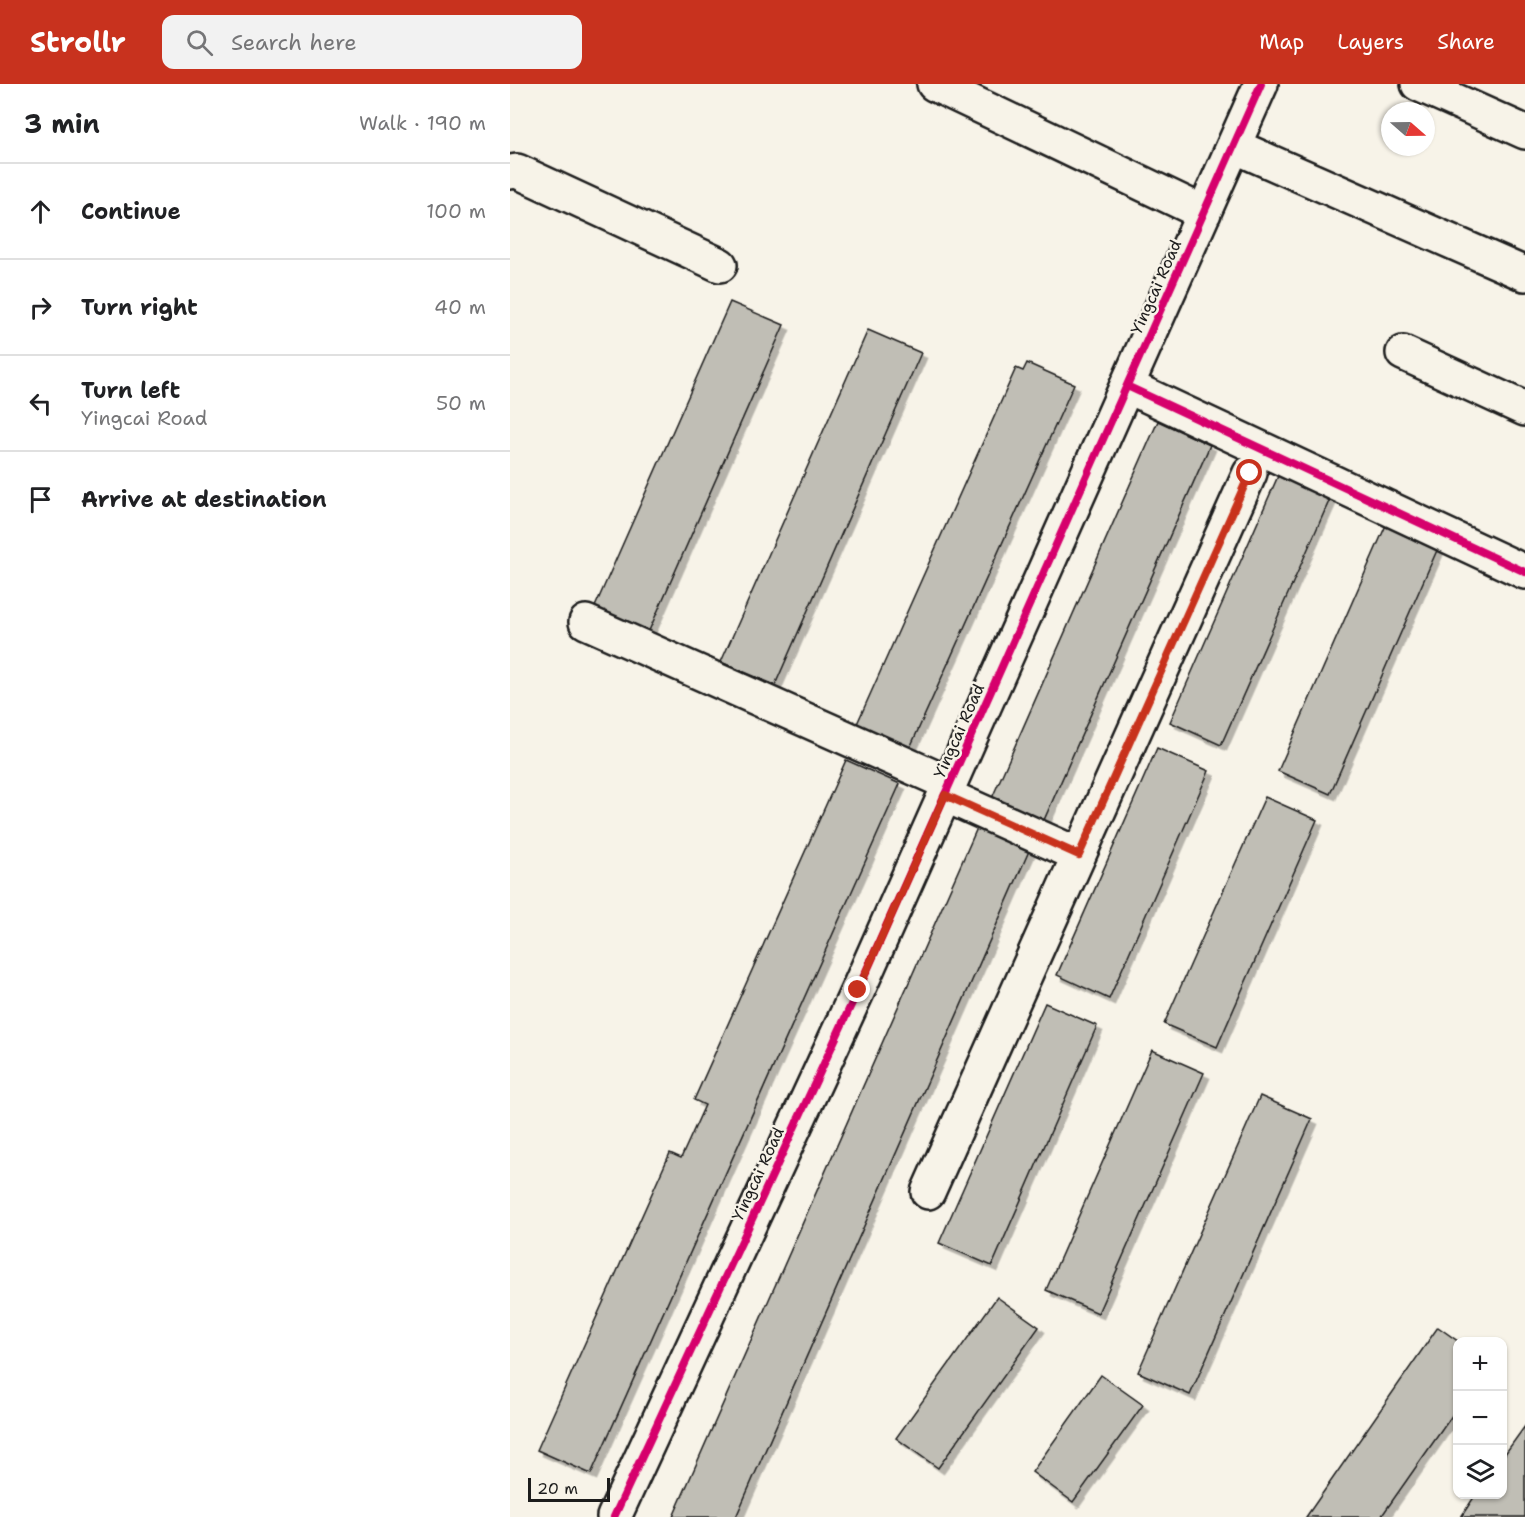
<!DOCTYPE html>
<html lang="en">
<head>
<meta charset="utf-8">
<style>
	body { margin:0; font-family:"Shantell Sans",sans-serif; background:#f2f2f2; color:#202124 }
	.controls { position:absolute; right:18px; bottom:18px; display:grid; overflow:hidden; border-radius:12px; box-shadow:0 2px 4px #0004 }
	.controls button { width:54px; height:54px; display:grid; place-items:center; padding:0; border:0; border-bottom:2px solid #e0e0e0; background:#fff; color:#202124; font:30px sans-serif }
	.compass { position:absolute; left:871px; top:18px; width:54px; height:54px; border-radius:50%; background:#fff; box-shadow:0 2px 4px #0004; rotate:110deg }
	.scale { position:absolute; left:18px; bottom:15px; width:82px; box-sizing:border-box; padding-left:6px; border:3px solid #1c1c1c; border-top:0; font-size:16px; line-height:21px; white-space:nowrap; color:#1c1c1c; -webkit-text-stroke:4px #f7f3e8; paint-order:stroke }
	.stop { position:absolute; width:18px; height:18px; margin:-14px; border:4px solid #c8321e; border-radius:50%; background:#fff }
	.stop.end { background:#c8321e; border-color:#fff; box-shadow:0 2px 6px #0008 }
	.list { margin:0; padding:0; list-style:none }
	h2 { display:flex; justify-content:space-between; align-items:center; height:78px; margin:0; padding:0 24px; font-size:26px }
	h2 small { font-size:20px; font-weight:400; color:#757577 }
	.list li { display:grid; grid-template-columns:39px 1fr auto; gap:18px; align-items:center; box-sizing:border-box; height:96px; padding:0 24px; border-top:2px solid #e0e0e0 }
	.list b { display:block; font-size:22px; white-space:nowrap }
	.list p { margin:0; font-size:20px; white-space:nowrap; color:#757577 }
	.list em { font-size:20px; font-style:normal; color:#757577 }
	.icon { flex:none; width:33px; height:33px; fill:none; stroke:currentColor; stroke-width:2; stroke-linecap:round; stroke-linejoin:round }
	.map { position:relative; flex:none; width:1015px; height:1433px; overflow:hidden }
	header { display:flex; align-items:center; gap:36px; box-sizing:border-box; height:84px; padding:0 30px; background:#c8321e; color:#fff }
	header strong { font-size:28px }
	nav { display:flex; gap:33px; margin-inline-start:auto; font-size:21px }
	.search { width:420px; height:54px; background:#f2f2f2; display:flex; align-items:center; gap:15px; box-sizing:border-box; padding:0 21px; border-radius:12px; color:#757577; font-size:22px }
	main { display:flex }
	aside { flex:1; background:#fff }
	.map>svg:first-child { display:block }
</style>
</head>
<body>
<header>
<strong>Strollr</strong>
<div class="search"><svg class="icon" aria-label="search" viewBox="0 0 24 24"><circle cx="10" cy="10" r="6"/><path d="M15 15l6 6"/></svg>Search here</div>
<nav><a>Map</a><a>Layers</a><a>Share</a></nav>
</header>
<main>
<aside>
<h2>3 min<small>Walk · 190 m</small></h2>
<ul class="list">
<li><svg class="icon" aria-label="ahead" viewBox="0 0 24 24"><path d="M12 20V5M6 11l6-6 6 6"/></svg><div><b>Continue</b></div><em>100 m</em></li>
<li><svg class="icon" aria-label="right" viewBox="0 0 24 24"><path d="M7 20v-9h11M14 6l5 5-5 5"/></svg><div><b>Turn right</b></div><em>40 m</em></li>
<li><svg class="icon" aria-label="left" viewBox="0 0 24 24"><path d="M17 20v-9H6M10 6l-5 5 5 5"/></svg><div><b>Turn left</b><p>Yingcai Road</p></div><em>50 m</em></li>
<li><svg class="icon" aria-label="arrive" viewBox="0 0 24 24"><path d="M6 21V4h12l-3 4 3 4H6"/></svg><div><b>Arrive at destination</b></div></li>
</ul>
</aside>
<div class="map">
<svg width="1015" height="1433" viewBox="0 0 1015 1433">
	<defs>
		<filter id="shadow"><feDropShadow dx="5.5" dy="5.5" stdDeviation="0" flood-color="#0004"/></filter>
	</defs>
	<rect width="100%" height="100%" fill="#f7f3e8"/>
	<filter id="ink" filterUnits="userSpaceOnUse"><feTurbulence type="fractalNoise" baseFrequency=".0167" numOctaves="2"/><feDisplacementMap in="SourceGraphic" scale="12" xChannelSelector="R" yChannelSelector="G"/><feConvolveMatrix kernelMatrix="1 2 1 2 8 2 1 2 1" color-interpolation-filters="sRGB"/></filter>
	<g filter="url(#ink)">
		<path fill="#c0beb5" stroke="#1c1c1c" stroke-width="1.5" filter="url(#shadow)" d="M220 218 274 241 138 549 84 525Z
			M358 246 411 269 265 601 211 578Z
			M517 279 564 300 399 666 346 642 506 284 513 287Z
			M648 337 700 361 534 736 482 714Z
			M768 392 820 415 711 661 660 638Z
			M876 441 928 464 820 710 768 687Z
			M647 664 699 687 599 915 547 891Z
			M336 676 390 700 81 1390 27 1366 160 1069 171 1074 195 1021 184 1016Z
			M755 713 807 736 707 963 654 940Z
			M467 744 519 767 226 1433H163Z
			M535 919 587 942 482 1182 429 1159Z
			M642 966 694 989 588 1229 536 1206Z
			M750 1012 802 1035 680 1311 628 1288Z
			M487 1213 529 1243 428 1384 386 1354Z
			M928 1243 949 1258 948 1323 871 1433H796Z
			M591 1291 633 1321 563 1418 522 1388Z
			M1015 1342V1433H951L966 1410H992V1374Z"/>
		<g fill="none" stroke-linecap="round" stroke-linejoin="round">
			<defs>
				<path id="minor" d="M424 0 694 129
					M908 0 1015 48
					M724 62 1015 190
					M0 88 7 87 210 181
					M893 269 1015 325
					M617 302 1015 488
					M76 538 440 700
					M435 711 569 771
					M418 1108 740 389
					M104 1433 348 906 751 0"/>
			</defs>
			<use href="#minor" stroke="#1c1c1c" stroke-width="38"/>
			<use href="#minor" stroke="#f7f3e8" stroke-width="33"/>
			<defs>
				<path id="cycleway" d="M617 302 1015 488
					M104 1433 348 906 751 0"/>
			</defs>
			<use href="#cycleway" stroke="#f7f3e8" stroke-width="11"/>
			<use href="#cycleway" stroke="#d6006c" stroke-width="8"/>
		</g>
	</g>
	<g fill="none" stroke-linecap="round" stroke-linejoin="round" filter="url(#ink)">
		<path stroke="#c8321e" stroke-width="8" d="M348 906 435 711 569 771 740 389"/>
	</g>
	<g text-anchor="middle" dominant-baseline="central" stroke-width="5" stroke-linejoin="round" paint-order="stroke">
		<g font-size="16" fill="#1c1c1c" stroke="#f7f3e8">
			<text transform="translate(646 203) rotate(-66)">Yingcai Road</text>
			<text transform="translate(449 647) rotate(-66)">Yingcai Road</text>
			<text transform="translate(248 1090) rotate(-65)">Yingcai Road</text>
		</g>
	</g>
</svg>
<div class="controls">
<button>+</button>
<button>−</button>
<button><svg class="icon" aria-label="layers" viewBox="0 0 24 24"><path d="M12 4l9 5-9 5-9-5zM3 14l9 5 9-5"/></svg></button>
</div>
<svg class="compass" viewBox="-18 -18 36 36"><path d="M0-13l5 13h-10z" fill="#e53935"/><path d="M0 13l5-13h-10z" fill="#757577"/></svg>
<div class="scale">20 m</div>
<div class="stop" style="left:740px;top:389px"></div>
<div class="stop end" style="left:348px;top:906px"></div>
</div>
</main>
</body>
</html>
